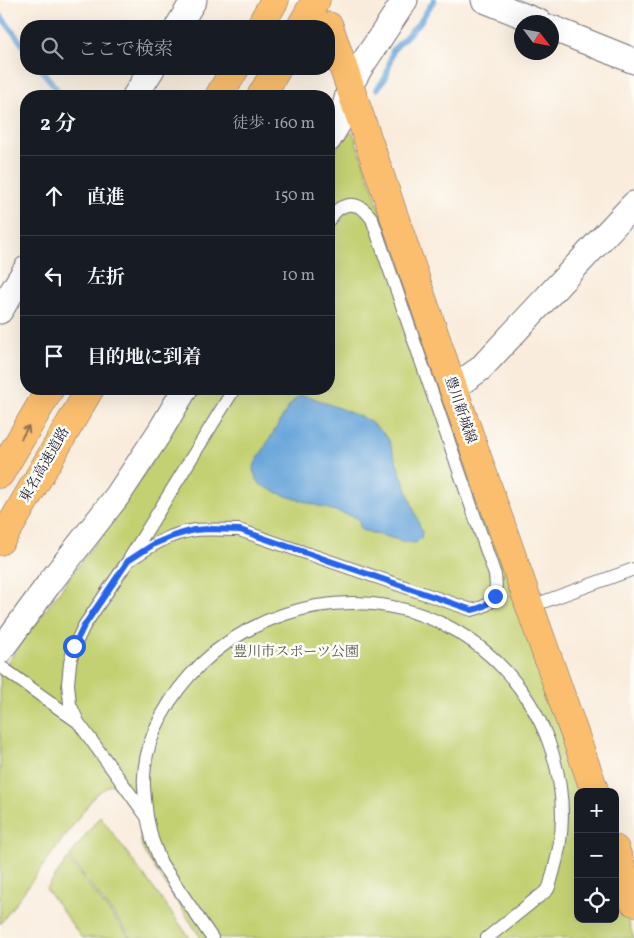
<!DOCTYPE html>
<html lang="ja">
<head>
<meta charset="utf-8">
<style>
	body { margin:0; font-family:Vollkorn,"Noto Serif JP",serif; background:#242831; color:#f1f3f6 }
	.controls { position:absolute; right:15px; bottom:15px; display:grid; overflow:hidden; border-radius:10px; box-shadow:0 5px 20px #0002 }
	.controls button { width:45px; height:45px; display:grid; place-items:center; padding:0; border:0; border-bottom:1px solid #363941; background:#171b24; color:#f1f3f6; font:25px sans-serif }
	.compass { position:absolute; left:514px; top:15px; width:45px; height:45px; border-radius:50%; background:#171b24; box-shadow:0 5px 20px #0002; rotate:122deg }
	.stop { position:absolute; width:15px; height:15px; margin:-11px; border:4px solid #2563eb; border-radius:50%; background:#fff }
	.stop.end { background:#2563eb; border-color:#fff; box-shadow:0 1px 5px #0008 }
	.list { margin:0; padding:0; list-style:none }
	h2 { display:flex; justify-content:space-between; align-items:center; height:65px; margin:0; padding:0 20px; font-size:21px }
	h2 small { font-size:16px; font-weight:400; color:#9ea1a6 }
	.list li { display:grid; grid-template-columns:32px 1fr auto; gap:15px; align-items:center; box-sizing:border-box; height:80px; padding:0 20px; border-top:1px solid #363941 }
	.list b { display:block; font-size:19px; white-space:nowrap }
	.list em { font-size:16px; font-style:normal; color:#9ea1a6 }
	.icon { flex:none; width:28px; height:28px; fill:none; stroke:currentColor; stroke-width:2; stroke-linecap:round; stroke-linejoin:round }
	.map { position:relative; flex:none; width:634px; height:938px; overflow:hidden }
	.search { position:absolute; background:#171b24; box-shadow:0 5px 20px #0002; left:20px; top:20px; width:315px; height:55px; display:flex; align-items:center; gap:12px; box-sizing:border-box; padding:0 18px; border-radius:20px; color:#9ea1a6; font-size:19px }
	.panel { position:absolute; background:#171b24; box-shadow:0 5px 20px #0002; left:20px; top:90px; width:315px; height:305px; border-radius:20px }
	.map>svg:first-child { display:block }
</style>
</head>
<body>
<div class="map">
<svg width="634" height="938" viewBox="0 0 634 938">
	<rect width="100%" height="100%" fill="#fdfcf7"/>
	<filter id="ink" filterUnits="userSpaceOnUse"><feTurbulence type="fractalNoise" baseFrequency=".02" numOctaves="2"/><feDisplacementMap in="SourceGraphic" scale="10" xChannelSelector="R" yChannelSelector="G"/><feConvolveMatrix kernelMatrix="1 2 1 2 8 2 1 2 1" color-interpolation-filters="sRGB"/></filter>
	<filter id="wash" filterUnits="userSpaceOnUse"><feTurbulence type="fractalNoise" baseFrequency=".0096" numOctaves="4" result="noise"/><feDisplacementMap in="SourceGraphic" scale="20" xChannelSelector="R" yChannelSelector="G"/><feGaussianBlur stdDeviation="1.12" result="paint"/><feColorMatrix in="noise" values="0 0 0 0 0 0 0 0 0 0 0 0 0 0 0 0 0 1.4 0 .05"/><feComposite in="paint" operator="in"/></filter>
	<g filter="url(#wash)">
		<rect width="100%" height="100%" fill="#f9ecdc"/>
		<path fill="#c4d173" stroke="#737a57" d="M353 132 583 792H578V919H615V884L634 938H201L144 852C140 843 139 834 144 825L112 784 96 794 0 924V672L132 493 197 389H329V162L344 136Z
			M100 816 190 938H132L69 857Z
			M68 859 130 938H82L46 889Z"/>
		<path fill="#68a5da" stroke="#45648a" d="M301 395 311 397 366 419 378 428 388 438 422 532 421 538 416 543 406 542 361 530 358 518 283 495 261 485 256 478 253 470 256 462 289 406 295 399Z"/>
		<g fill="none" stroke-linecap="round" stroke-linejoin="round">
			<path stroke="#68a5da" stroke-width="6" d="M0 15 26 49
				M41 69 62 96
				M377 89 386 77 393 50 420 22 434 0"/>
		</g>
	</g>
	<g filter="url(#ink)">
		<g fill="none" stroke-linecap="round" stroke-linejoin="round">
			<defs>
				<path id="lane" d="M128 561C149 547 170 533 196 530 210 529 225 530 239 530L472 610C494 605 498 597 495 575L372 219C358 199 341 201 329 220
					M529 607 634 569
					M0 666 78 722 147 817 152 839 161 863 212 938
					M78 722 70 704 68 684 70 663 74 647 84 626 128 561 234 389
					M147 817C146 804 143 790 144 776 146 734 171 693 201 664 226 640 252 625 285 614 393 578 507 633 548 740 557 764 562 790 562 816 562 838 558 857 552 877 551 880 550 886 548 889 544 894 536 898 532 902 517 914 502 926 487 938"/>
				<path id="street" d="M484 0 539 22
					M178 26 194 0
					M552 28 634 61
					M135 96 152 69
					M329 139 343 115 350 86 360 68 405 0
					M0 311 26 269
					M453 388 480 369 634 204
					M0 651 48 585 118 495 159 433 185 389"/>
				<path id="primary" d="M329 26 453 388 595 792
					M615 849 634 902"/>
				<path id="highway" d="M260 26 275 0
					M301 26 316 0
					M219 96 235 69
					M261 96 277 69
					M0 474 50 389
					M0 541 12 523 90 389"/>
			</defs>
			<use href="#lane" stroke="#6d6973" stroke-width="14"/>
			<use href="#street" stroke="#6d6973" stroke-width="27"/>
			<use href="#primary" stroke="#6d6973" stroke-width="29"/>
			<use href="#highway" stroke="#6d6973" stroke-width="29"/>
			<use href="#lane" stroke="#fff" stroke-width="12"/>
			<use href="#street" stroke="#fff" stroke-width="25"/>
			<use href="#primary" stroke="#fabe6e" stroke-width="28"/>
			<use href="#highway" stroke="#fabe6e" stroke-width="28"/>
		</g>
		<defs><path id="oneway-shaft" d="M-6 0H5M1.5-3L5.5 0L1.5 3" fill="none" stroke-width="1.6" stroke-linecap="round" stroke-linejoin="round" transform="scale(1.25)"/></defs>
		<use stroke="#8e7054" href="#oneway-shaft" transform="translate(25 432) rotate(-60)"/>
	</g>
	<g fill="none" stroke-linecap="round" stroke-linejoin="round" filter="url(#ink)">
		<path stroke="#2563eb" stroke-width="6" d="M74 646 84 626 128 561 154 544 173 536 194 530 209 529 240 530 472 610C482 608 488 605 495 596"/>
	</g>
	<g text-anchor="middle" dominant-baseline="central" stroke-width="5" stroke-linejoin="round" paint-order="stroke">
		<g font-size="14" fill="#22223b" stroke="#fdfcf7">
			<text transform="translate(460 410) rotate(71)">豊川新城線</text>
			<text transform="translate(45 465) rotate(-60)">東名高速道路</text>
		</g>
		<g font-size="14" fill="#53574c" stroke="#fdfcf7">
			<text x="296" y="652">豊川市スポーツ公園</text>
		</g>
	</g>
</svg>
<div class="controls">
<button>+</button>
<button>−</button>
<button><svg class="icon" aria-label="locate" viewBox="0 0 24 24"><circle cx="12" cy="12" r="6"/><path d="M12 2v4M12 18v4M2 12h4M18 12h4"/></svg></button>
</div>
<svg class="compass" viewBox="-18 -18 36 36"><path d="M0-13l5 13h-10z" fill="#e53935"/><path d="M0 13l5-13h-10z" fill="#9ea1a6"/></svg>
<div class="stop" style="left:74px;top:646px"></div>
<div class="stop end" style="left:495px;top:596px"></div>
<div class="search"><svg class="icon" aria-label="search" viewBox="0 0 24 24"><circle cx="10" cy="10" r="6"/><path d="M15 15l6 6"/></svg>ここで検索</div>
<section class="panel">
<h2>2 分<small>徒歩 · 160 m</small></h2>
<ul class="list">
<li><svg class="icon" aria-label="ahead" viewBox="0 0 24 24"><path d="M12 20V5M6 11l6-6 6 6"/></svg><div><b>直進</b></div><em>150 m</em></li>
<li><svg class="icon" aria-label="left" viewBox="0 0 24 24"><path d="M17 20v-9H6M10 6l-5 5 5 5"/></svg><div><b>左折</b></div><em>10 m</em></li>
<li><svg class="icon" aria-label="arrive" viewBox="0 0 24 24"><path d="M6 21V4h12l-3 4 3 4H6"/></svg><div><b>目的地に到着</b></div></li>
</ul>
</section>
</div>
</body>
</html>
